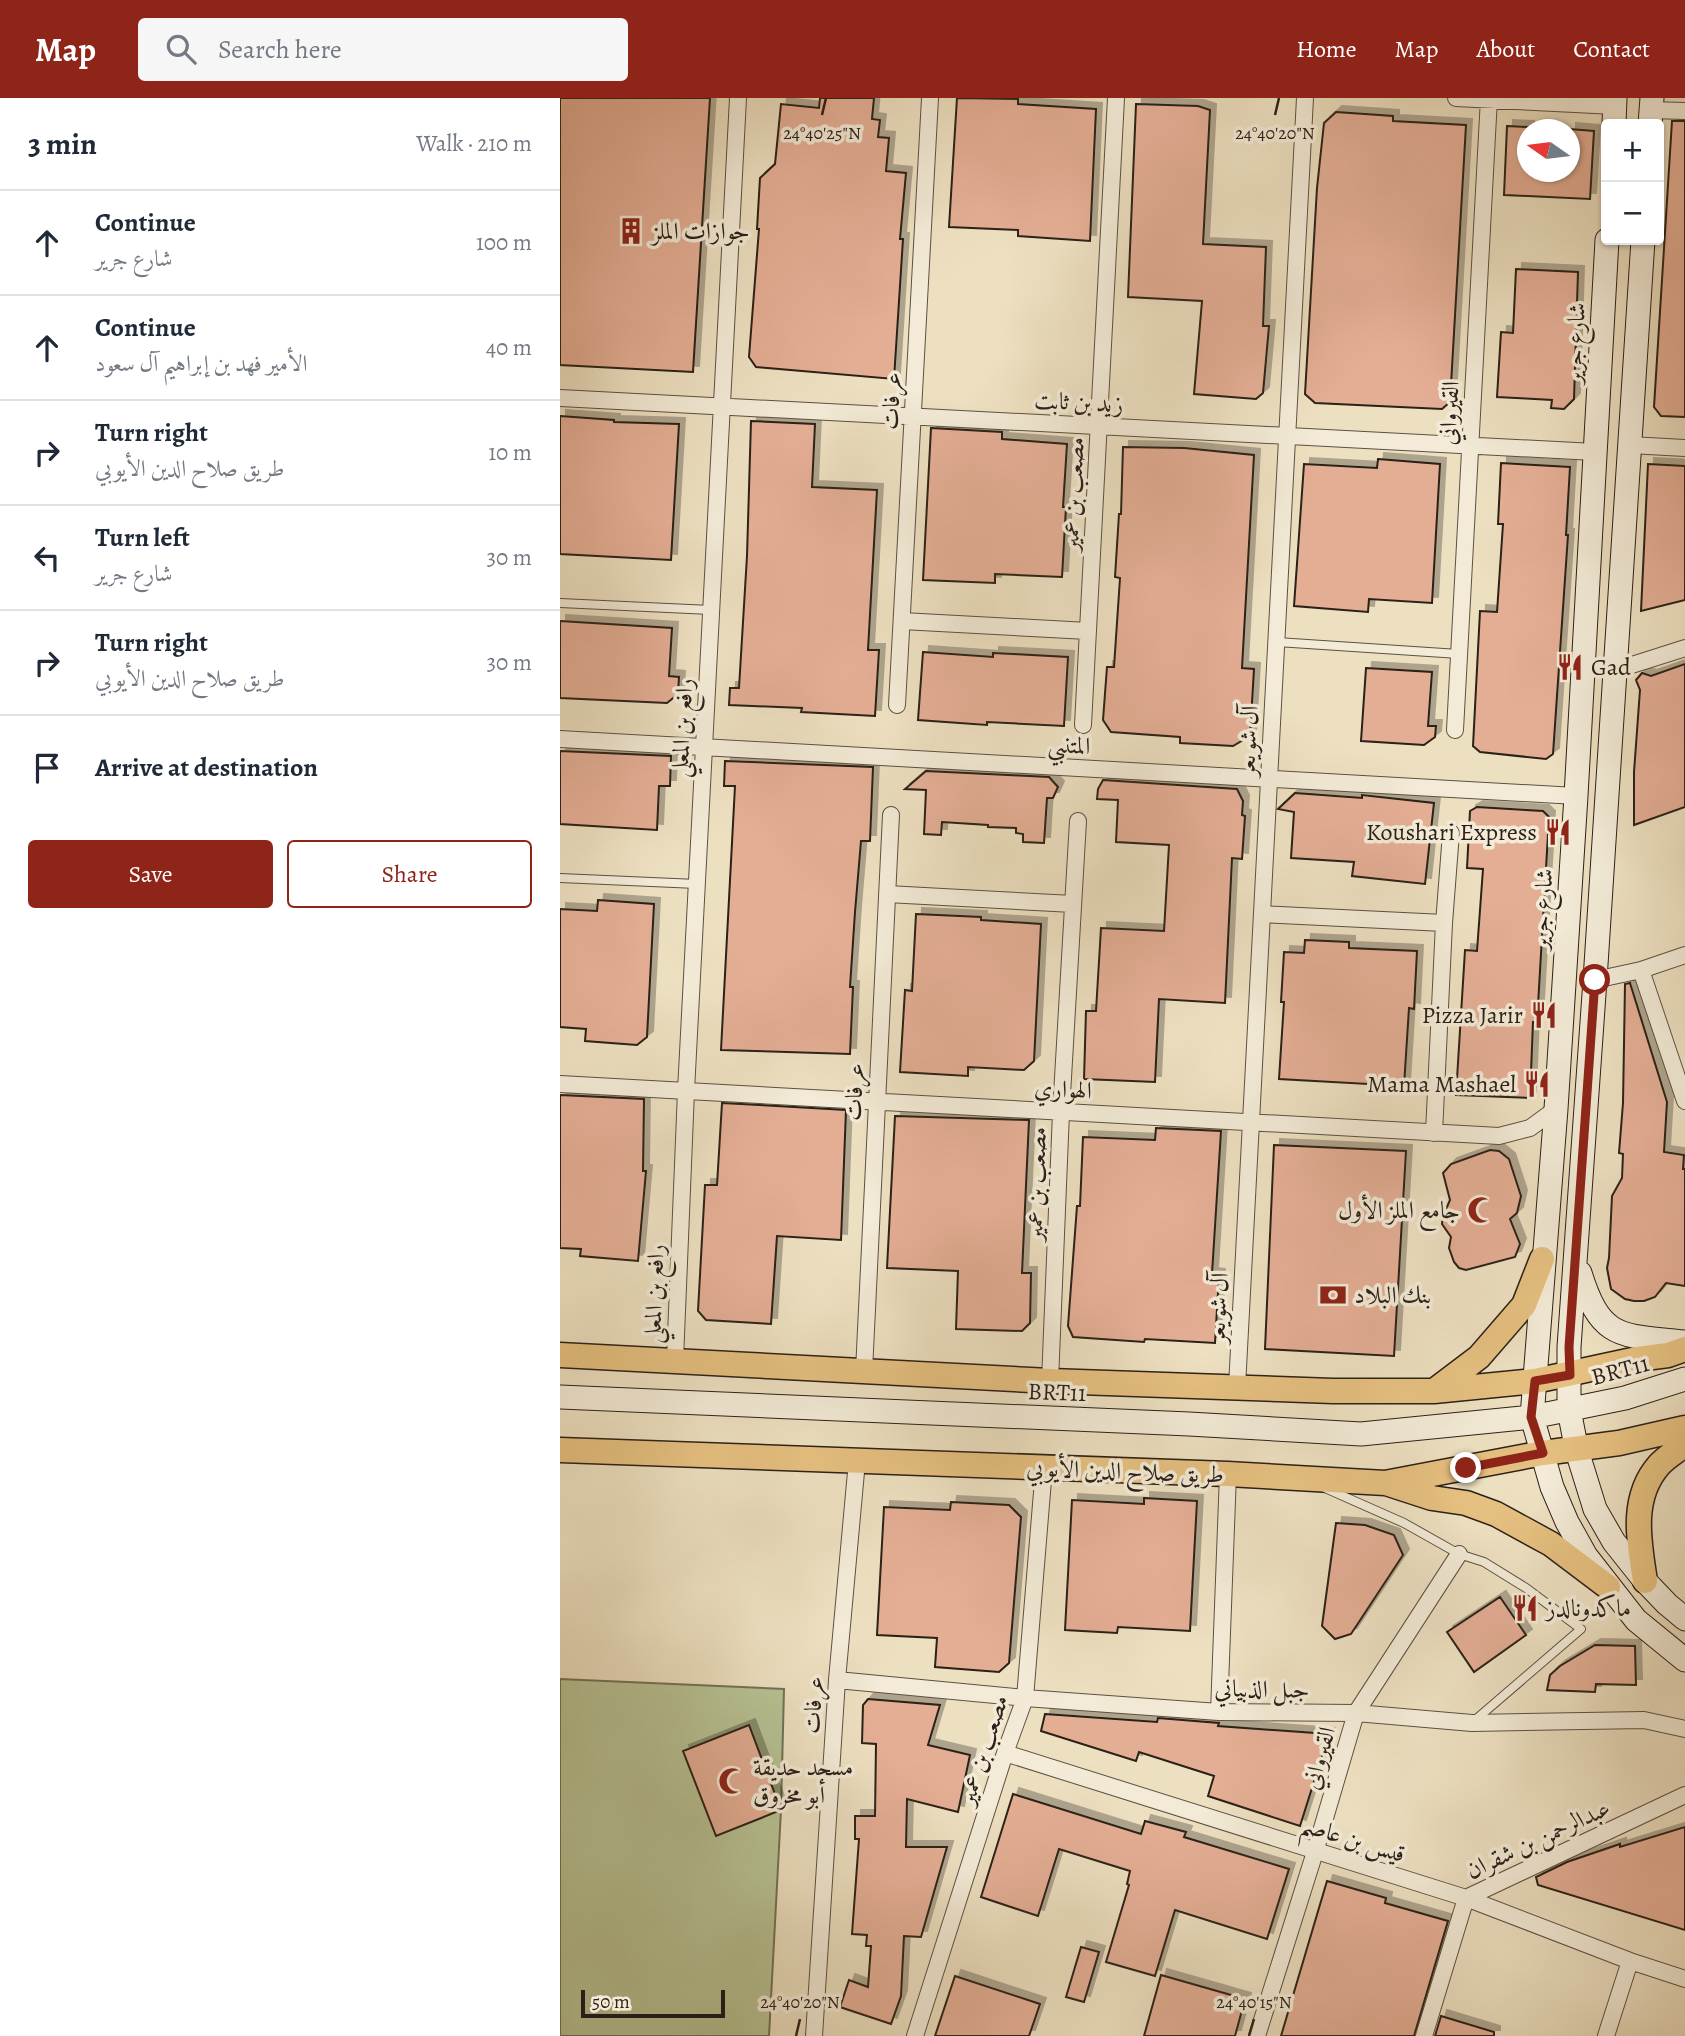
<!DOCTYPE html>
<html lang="en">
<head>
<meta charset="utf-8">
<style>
	body { margin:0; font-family:Alegreya,Amiri,serif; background:#f6f6f7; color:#1f2937 }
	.controls { position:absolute; right:21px; top:21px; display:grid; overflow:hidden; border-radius:7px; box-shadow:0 2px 5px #0004 }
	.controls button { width:63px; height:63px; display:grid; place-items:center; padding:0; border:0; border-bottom:2px solid #e0e1e3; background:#fff; color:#1f2937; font:35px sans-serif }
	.compass { position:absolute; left:957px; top:21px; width:63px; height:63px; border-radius:50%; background:#fff; box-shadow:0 2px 5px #0004; rotate:284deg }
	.scale { position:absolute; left:21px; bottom:18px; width:144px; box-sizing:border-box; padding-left:7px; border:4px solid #2b2017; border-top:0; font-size:19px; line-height:24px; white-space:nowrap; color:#2b2017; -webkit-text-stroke:5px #f3ebd7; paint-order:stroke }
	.stop { position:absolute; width:21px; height:21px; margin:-16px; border:5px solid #8f2418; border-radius:50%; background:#fff }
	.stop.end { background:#8f2418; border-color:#fff; box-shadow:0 2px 7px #0008 }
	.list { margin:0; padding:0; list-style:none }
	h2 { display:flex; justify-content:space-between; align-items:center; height:91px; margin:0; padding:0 28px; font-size:30px }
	h2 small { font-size:23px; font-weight:400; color:#747a83 }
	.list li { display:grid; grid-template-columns:46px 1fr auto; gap:21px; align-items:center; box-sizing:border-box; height:105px; padding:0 28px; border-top:2px solid #e0e1e3 }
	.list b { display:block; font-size:26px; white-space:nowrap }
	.list p { margin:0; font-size:23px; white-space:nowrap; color:#747a83 }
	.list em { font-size:23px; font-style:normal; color:#747a83 }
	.actions { display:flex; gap:14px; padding:21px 28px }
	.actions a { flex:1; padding:16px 0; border:2px solid #8f2418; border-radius:7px; text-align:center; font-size:24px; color:#8f2418 }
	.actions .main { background:#8f2418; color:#fff }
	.icon { flex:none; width:38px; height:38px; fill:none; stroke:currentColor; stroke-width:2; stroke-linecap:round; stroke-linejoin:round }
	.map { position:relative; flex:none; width:1125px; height:1938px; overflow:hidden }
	header { display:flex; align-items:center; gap:42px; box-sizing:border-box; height:98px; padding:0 35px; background:#8f2418; color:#fff }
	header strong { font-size:33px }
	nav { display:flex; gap:38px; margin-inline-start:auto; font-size:24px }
	.search { width:490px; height:63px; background:#f6f6f7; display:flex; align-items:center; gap:18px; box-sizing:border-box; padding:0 24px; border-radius:7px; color:#747a83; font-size:26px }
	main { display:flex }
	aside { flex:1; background:#fff }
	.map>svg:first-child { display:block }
</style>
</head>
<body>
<header>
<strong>Map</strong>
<div class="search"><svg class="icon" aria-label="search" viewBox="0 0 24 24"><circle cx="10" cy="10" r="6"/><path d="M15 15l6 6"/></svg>Search here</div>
<nav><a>Home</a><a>Map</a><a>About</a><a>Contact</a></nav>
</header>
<main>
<aside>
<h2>3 min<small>Walk · 210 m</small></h2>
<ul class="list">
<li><svg class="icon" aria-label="ahead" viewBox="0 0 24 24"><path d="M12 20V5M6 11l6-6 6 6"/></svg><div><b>Continue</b><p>شارع جرير</p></div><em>100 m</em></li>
<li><svg class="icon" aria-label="ahead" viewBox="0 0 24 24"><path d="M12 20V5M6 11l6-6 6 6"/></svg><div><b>Continue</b><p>الأمير فهد بن إبراهيم آل سعود</p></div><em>40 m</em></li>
<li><svg class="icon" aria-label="right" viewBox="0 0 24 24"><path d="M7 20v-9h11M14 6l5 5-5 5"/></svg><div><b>Turn right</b><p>طريق صلاح الدين الأيوبي</p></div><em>10 m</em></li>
<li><svg class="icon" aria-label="left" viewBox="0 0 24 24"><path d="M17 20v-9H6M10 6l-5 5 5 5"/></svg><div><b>Turn left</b><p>شارع جرير</p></div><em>30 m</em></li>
<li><svg class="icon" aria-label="right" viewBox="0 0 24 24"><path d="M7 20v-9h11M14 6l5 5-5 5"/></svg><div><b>Turn right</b><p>طريق صلاح الدين الأيوبي</p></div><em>30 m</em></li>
<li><svg class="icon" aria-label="arrive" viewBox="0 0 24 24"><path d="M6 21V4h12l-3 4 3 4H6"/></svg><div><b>Arrive at destination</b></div></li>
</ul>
<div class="actions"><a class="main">Save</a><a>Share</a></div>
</aside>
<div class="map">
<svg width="1125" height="1938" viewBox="0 0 1125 1938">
	<defs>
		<filter id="shadow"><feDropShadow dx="6" dy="-6" stdDeviation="0" flood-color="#0004"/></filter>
	</defs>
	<rect width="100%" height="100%" fill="#ede0c1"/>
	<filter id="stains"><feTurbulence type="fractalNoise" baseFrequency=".00286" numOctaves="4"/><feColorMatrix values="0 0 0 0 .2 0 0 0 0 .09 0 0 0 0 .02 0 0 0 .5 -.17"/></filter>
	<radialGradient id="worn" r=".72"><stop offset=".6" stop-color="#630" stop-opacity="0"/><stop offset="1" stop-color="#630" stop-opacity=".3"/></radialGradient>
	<path fill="#b7c294" stroke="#717156" stroke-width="2" d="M0 1581 224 1591 221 1712 209 1938H0Z"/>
	<path fill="#e4ae95" stroke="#2b2017" stroke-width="2" filter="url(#shadow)" d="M0 0H150L133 274 0 267Z
		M260 0H314L312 21 320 22 318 39 329 40 326 73 346 75 340 141H343L334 281 196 269 189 259 199 131H197L200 80 215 66 221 6 259 10Z
		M397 0 458 1V6L536 11 530 143 458 138V132L389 129Z
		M576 6 638 8 650 12 643 146 706 149 703 228H709L703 295 696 301 634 296 642 203 568 199Z
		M776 14 833 18V23L906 27 890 304 882 311 755 305 745 296 757 90 764 25Z
		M1112 23H1125V319L1101 318 1094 309Z
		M947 28 968 29V74H1010V31L1034 33 1030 101 944 97Z
		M956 171 1018 174 1014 301 1004 311 991 310 992 302 937 299 941 234 953 235Z
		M0 318 54 322V324L119 326 111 462 0 456Z
		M191 323 255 326 252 389 317 392 308 552H319L315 618 241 614 242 610 169 607 170 590H179L187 458Z
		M371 330 442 334V341L507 346 503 409H506L502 479 435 476V485L363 482Z
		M563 349 624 350 694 357 682 570 694 571 690 638 673 648 620 645V639L551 634 543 622 547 569H554L560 480 555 479 559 416H561Z
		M818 361 880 366 872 505 809 501 808 514 734 508 744 366 817 370Z
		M941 365 1010 369 1006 437H1008L993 656 986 661 920 654 913 648 920 513 937 514 943 426H938Z
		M1088 366 1125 368V502L1081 513Z
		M0 523 112 530 109 578 119 579 118 596 107 605 0 600Z
		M363 554 433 559V555L508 559 504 628 427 624V627L358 622Z
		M1125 566V709L1074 727V674L1080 592 1076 582 1082 575 1091 578Z
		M806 570 872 574 868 628H876L875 639 864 647 801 643Z
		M0 653 111 658 110 688H99L97 732 0 726Z
		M165 663 313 669 310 743H301L295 814 290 889H293L290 956 161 952 175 688H164Z
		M366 673 489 679 498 689 493 700H487L484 745 463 744V736L456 735V730L428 729V727L382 724 381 737 364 736 366 692 345 691Z
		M543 682 677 691 683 703 682 717 685 718 682 761 672 760 665 905 599 901 595 984 524 981 526 913H536L541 830 604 833 609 747 556 744 558 702 537 701 538 691Z
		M735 695 802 700V697L874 705 865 786 792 778 794 764 731 760 734 714 718 711Z
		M917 709 983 713 989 719 977 924H973L970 1000 896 997 905 852 917 853 923 771 907 770 910 713Z
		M38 802 94 806 87 939 77 947 25 943 26 931 0 929V811L37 813Z
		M356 816 421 819V822L481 826 474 963 464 972 408 969V978L340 974 345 892 352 893Z
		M745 842 789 844V850L857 853 854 911 849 910 844 988 719 981 724 904H721L724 854 744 855Z
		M1070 885 1107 1004 1104 1054 1124 1057 1123 1071H1125V1188L1106 1185 1095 1199 1084 1203H1074L1065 1201 1051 1191 1047 1170 1049 1160 1052 1098 1062 1080 1063 1056 1059 1055 1063 1005 1065 886Z
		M0 997 84 1001 83 1073H86L78 1163 20 1158 21 1151 0 1150Z
		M162 1005 286 1012 281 1142 217 1138 211 1226 146 1222 138 1213 145 1087H157Z
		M335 1018 469 1022 462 1175H471L470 1225 462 1233 396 1231 398 1173 327 1170Z
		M596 1030 661 1033 652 1176 659 1177 655 1245 585 1241 584 1244 513 1239 508 1228 517 1108H520L523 1039 595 1042Z
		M714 1047 846 1053 834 1258 705 1251Z
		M930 1052 939 1053 949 1061 961 1098 957 1115 950 1121 960 1146 955 1159 906 1172 899 1170 894 1164 889 1150 891 1139 882 1126 883 1118 890 1102 883 1075 891 1066Z
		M584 1400 637 1403 630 1533 558 1529 557 1535 505 1532 512 1402 584 1406Z
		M391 1404 449 1407 461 1419 449 1565 439 1574 375 1569 377 1540 317 1537 324 1409 390 1412Z
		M776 1425 805 1427 834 1437 843 1457 791 1536 775 1541 762 1528Z
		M940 1499 966 1537 914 1574 887 1534Z
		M1035 1547 1075 1548 1076 1587 1036 1586 1035 1594 987 1592 990 1577 1000 1568Z
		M308 1601 380 1607 368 1647 410 1657 398 1714 347 1701 346 1749H387L361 1839 344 1838 341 1898 331 1926 280 1909 289 1882 308 1889 311 1848H306L307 1837 292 1836 299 1741H295V1718H315L316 1646 302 1645 303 1607Z
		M485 1616 597 1624 598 1620 659 1625 658 1628 769 1636 740 1728 648 1698 654 1678 579 1654 576 1663 481 1633Z
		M189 1627 221 1712 156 1738 123 1653Z
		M453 1696 581 1736 585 1723 626 1734 624 1739 729 1771 707 1841 615 1812 595 1878 546 1864 569 1787 567 1786 570 1773 499 1751 478 1818 421 1799Z
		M1125 1729V1832L978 1787 976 1779 1007 1764 1060 1746V1749Z
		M767 1783 826 1800 825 1805 888 1823 854 1938H721Z
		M521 1849 539 1854 524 1904 506 1899Z
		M601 1877 685 1901 675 1938H584Z
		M395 1878 480 1906 469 1938H375Z
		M881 1918 934 1934V1938H875Z"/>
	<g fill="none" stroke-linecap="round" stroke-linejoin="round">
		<defs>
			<path id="lane" d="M0 505 151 512
				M717 544 899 556
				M0 780 137 786
				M765 1390 844 1425 899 1456 924 1464 966 1490 1021 1531 914 1623"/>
			<path id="street" d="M896 0 1055 8
				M1091 12 1125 13
				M0 300 1035 354
				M1070 347 1125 350
				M342 523 528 533
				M1056 572 1125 550
				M337 607 370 0
				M523 627 556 0
				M895 632 929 0
				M0 641 1016 698
				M327 796 513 806
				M702 816 884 825
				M1081 872 1125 1003
				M1035 882 1081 872 1125 857
				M0 986 939 1038 970 1030 996 1011
				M874 1035 884 825 891 735
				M115 1262 126 993 178 0
				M304 1273 331 717
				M490 1283 501 1014 518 723
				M677 1289 745 0
				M277 1582 465 1600 659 1614 796 1615 912 1625 1084 1622 1125 1631
				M659 1614 668 1376
				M445 1655 906 1800 1070 1863 1125 1881
				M254 1938 277 1582 297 1363
				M355 1938 445 1655 465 1600 484 1370
				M697 1938 755 1754 796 1615 899 1456
				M864 1938 906 1800 1125 1697
				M1046 1938 1070 1863"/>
			<path id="secondary" d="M1054 26 1055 0
				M1090 26 1092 0
				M1047 142 1016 698 996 1011 972 1319 992 1389 1007 1424 1026 1458 1076 1522 1125 1562
				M1083 142 1035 882 1009 1249V1312L1017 1353 1035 1411 1054 1444 1085 1483 1107 1506 1125 1521
				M1020 1175C1041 1243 1061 1237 1125 1244
				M0 1299 629 1326 801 1336 972 1319 1065 1300 1125 1281"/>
			<path id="primary" d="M0 1257 490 1283 773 1293H874L975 1283 1077 1261 1108 1257 1125 1251
				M874 1293 919 1259 964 1207 982 1161
				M0 1352 668 1376 825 1385 983 1355 1059 1345 1125 1330
				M826 1385 872 1400 906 1405 936 1416 991 1446 1048 1489
				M1085 1483C1079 1444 1070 1400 1099 1367 1106 1359 1117 1353 1125 1346"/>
		</defs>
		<use href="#lane" stroke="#5c5042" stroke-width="10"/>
		<use href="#street" stroke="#5c5042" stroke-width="18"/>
		<use href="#secondary" stroke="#2b2017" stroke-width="25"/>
		<use href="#primary" stroke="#2b2017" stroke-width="27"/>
		<use href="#lane" stroke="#f3ebd7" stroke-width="8"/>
		<use href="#street" stroke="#f3ebd7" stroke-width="16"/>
		<use href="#secondary" stroke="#f3ebd7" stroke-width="23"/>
		<use href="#primary" stroke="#e6c080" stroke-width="24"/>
	</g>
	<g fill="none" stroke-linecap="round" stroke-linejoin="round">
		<path stroke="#8f2418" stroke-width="9" d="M906 1370 983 1355 971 1319 975 1283 1010 1277 1009 1249 1035 882"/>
	</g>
	<path fill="none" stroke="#2b2017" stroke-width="2.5" d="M262 17 266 0M715 17 719 0M236 1938 240 1921M689 1938 694 1921"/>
	<defs>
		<symbol id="building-bare" viewBox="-9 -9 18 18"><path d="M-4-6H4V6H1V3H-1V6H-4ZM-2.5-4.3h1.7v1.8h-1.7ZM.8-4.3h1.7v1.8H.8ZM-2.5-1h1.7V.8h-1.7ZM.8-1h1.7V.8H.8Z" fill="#8f2418" stroke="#f3ebd7" stroke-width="2.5" paint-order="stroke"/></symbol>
		<symbol id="restaurant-bare" viewBox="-9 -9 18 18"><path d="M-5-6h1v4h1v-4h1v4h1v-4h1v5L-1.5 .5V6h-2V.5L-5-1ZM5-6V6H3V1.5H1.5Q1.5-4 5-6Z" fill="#8f2418" stroke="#f3ebd7" stroke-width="2.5" paint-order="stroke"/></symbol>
		<symbol id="mosque-bare" viewBox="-9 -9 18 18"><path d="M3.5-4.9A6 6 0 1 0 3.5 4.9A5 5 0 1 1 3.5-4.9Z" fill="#8f2418" stroke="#f3ebd7" stroke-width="2.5" paint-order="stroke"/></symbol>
		<symbol id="bank-bare" viewBox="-9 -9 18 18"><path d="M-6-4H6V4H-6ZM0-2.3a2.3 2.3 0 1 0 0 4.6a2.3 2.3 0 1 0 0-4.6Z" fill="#8f2418" stroke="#f3ebd7" stroke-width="2.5" paint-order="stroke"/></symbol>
	</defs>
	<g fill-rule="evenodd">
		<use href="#building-bare" x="52" y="114" width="38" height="38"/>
		<use href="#restaurant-bare" x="991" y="550" width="38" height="38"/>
		<use href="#restaurant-bare" x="979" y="715" width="38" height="38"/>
		<use href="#restaurant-bare" x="965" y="898" width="38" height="38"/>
		<use href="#restaurant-bare" x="958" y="967" width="38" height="38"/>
		<use href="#mosque-bare" x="902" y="1093" width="38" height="38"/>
		<use href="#bank-bare" x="754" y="1178" width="38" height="38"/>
		<use href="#restaurant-bare" x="946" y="1491" width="38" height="38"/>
		<use href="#mosque-bare" x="153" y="1664" width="38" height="38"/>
	</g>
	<g text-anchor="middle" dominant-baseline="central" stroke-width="7" stroke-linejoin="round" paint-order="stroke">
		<g font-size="24" fill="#2b2017" stroke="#f3ebd7" text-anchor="start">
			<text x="92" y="133">جوازات الملز</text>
			<text x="1031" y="569">Gad</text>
			<text x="977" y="734" text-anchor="end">Koushari Express</text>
			<text x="963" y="917" text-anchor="end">Pizza Jarir</text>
			<text x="956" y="986" text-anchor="end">Mama Mashael</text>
			<text x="900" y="1112" text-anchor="end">جامع الملز الأول</text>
			<text x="794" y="1197">بنك البلاد</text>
			<text x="986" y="1510">ماكدونالدز</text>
			<text x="193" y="1669">مسجد حديقة<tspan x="193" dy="28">أبو مخروق</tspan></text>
		</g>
		<g font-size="24" fill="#2b2017" stroke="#f3ebd7">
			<text transform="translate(1015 245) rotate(-87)">شارع جرير</text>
			<text transform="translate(331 303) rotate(-87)">عرفات</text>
			<text transform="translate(519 304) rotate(3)">زيد بن ثابت</text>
			<text transform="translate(889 315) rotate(-87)">القيرواني</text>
			<text transform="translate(513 396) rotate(-87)">مصعب بن عمير</text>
			<text transform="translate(122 630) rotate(-87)">رافع بن المعلي</text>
			<text transform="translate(688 643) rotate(-87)">آل شويعر</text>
			<text transform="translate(509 647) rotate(3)">المتنبي</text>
			<text transform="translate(982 811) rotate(-86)">شارع جرير</text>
			<text transform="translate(503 991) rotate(3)">الهواري</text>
			<text transform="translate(294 994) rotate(-87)">عرفات</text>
			<text transform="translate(476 1086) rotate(-88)">مصعب بن عمير</text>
			<text transform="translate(94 1196) rotate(-88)">رافع بن المعلي</text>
			<text transform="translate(658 1210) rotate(-87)">آل شويعر</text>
			<text transform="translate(1060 1272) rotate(-15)">BRT11</text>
			<text transform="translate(497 1294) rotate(2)">BRT11</text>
			<text transform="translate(565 1373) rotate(2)">طريق صلاح الدين الأيوبي</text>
			<text transform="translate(702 1591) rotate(1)">جبل الذبياني</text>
			<text transform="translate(253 1607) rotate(-86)">عرفات</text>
			<text transform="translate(423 1652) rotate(-72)">مصعب بن عمير</text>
			<text transform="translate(759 1660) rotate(-74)">القيرواني</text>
			<text transform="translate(793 1741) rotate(17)">قيس بن عاصم</text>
			<text transform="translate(978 1741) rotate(-25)">عبدالرحمن بن شقران</text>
		</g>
	</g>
	<g font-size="18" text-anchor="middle" fill="#2b2017" stroke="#f3ebd7" stroke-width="7" stroke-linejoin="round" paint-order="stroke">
		<text x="262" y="41">24°40'25"N</text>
		<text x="715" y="41">24°40'20"N</text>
		<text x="240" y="1910">24°40'20"N</text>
		<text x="694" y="1910">24°40'15"N</text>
	</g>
	<rect width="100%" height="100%" filter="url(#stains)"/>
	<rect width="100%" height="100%" fill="url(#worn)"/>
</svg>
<div class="controls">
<button>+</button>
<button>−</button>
</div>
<svg class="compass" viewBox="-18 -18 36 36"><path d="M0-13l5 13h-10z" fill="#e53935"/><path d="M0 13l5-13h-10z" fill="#747a83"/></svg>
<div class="scale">50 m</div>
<div class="stop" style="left:1035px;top:882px"></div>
<div class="stop end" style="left:906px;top:1370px"></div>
</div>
</main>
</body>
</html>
